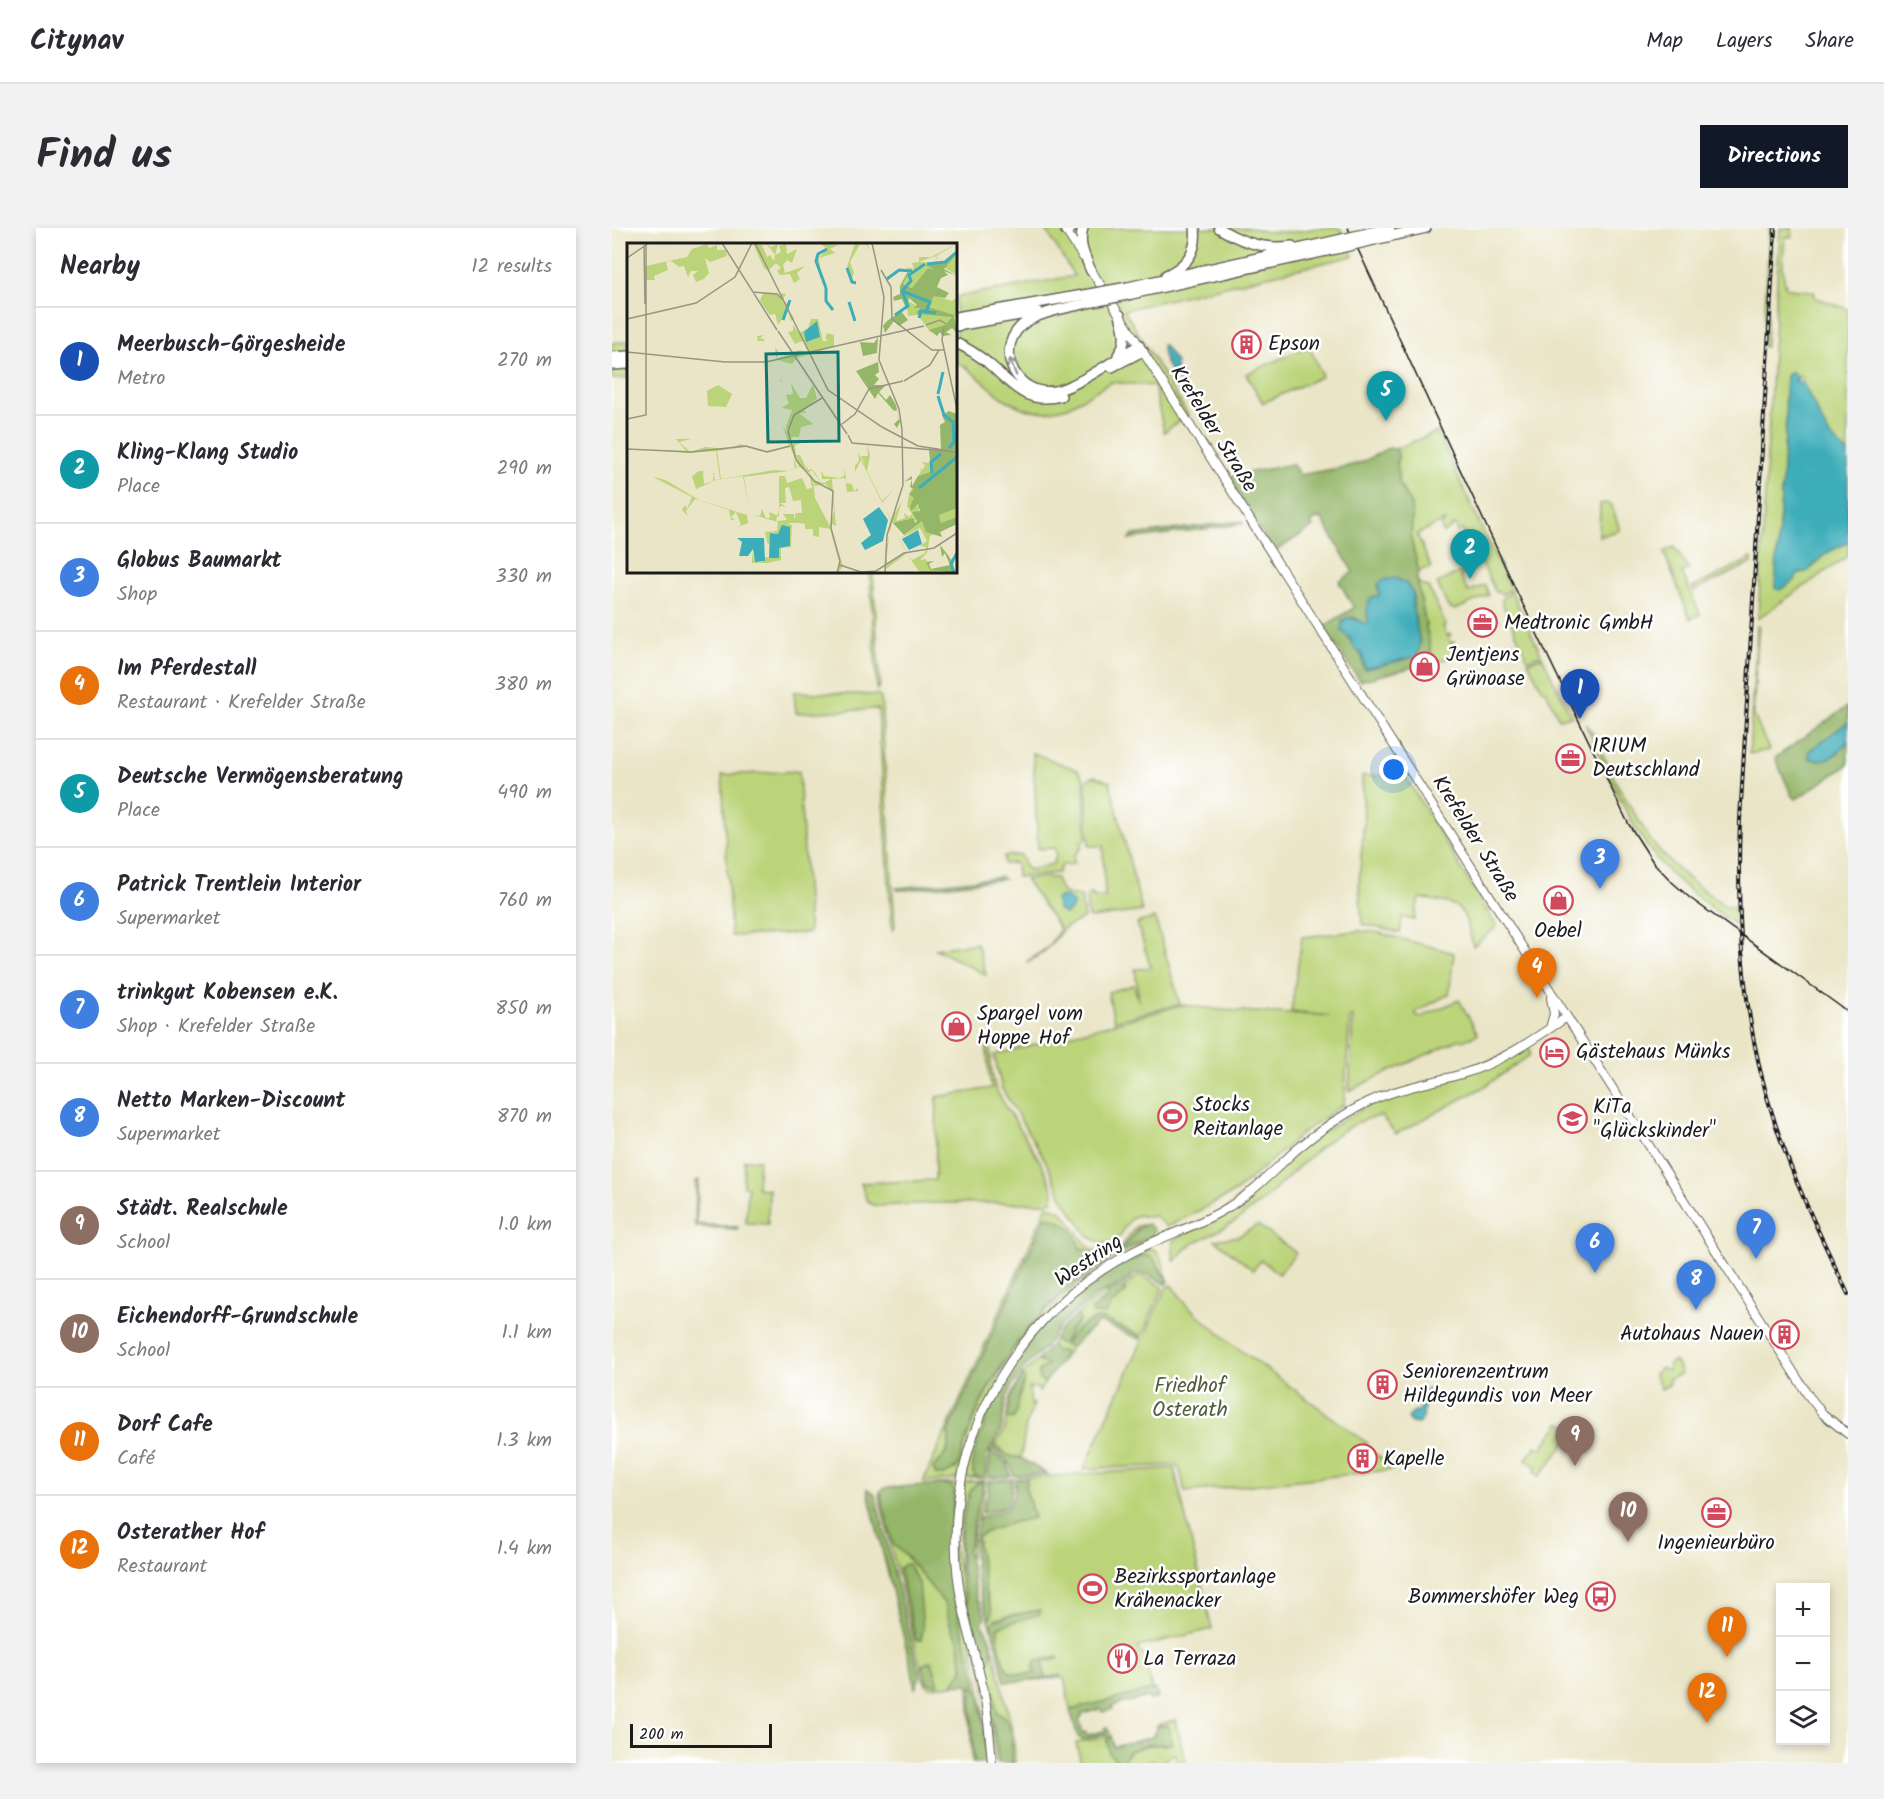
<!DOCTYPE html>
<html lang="en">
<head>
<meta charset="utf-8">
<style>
	body { margin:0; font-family:Kalam,sans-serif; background:#f2f2f3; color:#2b2b33 }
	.controls { position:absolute; right:18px; bottom:18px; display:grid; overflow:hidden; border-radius:0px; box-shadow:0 3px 9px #0003 }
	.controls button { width:54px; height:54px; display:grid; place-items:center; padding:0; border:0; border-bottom:2px solid #e1e1e2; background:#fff; color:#2b2b33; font:30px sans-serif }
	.scale { position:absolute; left:18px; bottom:15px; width:142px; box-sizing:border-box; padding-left:6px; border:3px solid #1c1c1c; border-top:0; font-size:16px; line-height:21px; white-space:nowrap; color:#1c1c1c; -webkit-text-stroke:4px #fff; paint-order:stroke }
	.you { position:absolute; left:782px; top:542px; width:21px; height:21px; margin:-15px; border:4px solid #fff; border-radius:50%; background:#1a73e8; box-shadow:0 0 0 9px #1a73e833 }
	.badge { display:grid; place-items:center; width:39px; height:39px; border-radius:50%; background:#111827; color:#fff; font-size:20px; font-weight:700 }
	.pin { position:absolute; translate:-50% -50px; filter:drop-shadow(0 2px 3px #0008) }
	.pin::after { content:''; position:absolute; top:32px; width:21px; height:18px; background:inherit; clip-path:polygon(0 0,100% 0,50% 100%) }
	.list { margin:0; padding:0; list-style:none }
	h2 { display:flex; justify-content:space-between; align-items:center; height:78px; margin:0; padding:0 24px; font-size:26px }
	h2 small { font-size:20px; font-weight:400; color:#7c7c81 }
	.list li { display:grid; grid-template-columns:39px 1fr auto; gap:18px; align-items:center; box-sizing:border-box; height:108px; padding:0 24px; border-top:2px solid #e1e1e2 }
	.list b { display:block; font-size:22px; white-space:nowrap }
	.list p { margin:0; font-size:20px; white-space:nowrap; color:#7c7c81 }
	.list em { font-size:20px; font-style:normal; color:#7c7c81 }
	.icon { flex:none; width:33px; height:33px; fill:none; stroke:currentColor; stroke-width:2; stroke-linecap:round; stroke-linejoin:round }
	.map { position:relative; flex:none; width:1236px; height:1535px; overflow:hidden; border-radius:0px }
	header { display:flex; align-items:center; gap:36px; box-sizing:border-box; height:84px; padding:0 30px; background:#fff; border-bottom:2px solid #e1e1e2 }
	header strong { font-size:28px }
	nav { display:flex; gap:33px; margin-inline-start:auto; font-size:21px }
	.intro { display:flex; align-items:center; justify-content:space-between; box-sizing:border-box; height:144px; padding:0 36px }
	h1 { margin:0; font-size:42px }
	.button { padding:15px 27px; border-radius:0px; background:#111827; color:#fff; font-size:21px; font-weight:700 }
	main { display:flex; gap:36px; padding:0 36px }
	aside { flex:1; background:#fff; border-radius:0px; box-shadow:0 3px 9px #0003 }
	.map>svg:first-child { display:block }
</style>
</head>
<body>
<header>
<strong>Citynav</strong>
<nav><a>Map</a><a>Layers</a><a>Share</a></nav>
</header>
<div class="intro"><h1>Find us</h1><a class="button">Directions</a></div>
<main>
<aside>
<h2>Nearby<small>12 results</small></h2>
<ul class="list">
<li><span class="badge" style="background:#1a4fb4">1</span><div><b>Meerbusch-Görgesheide</b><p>Metro</p></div><em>270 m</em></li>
<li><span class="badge" style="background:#0f9aa8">2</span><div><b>Kling-Klang Studio</b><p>Place</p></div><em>290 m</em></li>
<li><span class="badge" style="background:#3f7fe0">3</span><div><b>Globus Baumarkt</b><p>Shop</p></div><em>330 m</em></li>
<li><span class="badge" style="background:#e8710a">4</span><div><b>Im Pferdestall</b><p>Restaurant · Krefelder Straße</p></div><em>380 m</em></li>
<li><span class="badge" style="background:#0f9aa8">5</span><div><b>Deutsche Vermögensberatung</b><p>Place</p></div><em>490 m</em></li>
<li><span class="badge" style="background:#3f7fe0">6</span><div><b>Patrick Trentlein Interior</b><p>Supermarket</p></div><em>760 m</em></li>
<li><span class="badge" style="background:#3f7fe0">7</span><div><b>trinkgut Kobensen e.K.</b><p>Shop · Krefelder Straße</p></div><em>850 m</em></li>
<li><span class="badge" style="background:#3f7fe0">8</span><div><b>Netto Marken-Discount</b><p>Supermarket</p></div><em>870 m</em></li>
<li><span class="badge" style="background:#8d6e63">9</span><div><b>Städt. Realschule</b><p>School</p></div><em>1.0 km</em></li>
<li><span class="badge" style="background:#8d6e63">10</span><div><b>Eichendorff-Grundschule</b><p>School</p></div><em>1.1 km</em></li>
<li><span class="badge" style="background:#e8710a">11</span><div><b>Dorf Cafe</b><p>Café</p></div><em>1.3 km</em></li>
<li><span class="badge" style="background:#e8710a">12</span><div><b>Osterather Hof</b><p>Restaurant</p></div><em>1.4 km</em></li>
</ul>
</aside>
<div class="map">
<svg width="1236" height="1535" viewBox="0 0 1236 1535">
	<rect width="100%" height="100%" fill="#fff"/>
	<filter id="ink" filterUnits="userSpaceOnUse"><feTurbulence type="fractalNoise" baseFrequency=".0167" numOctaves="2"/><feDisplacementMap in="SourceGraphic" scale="12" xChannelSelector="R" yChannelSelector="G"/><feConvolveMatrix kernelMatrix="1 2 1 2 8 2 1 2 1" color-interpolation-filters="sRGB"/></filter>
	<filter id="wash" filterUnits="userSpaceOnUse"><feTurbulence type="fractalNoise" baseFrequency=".008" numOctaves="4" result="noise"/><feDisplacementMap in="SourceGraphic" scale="24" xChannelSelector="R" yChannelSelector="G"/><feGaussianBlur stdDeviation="1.35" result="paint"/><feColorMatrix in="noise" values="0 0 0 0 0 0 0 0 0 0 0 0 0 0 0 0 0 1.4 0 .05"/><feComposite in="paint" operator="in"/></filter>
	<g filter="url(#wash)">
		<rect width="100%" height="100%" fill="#eae5c6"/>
		<path fill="#bbd479" stroke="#6c784a" stroke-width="1.5" fill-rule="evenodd" d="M433 0H641L654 4H683L703 0H728L741 28 512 82 576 187 552 204 542 158 499 154 456 179 434 184 412 181 391 170 354 139 344 134V69L462 48Z
			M1157 0H1160L1154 119H1151Z
			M1168 0H1180V9H1173C1172 26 1168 45 1175 60 1186 64 1192 60 1203 65L1202 69 1236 81V225L1217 207 1189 153 1191 152 1189 148 1185 150 1184 147 1174 148 1173 167 1174 191 1163 360 1183 350 1187 345 1200 340 1213 326 1236 314V328L1146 390Z
			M16 113V150L0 151V115Z
			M697 118 710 148 651 175 634 146Z
			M825 204 899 362 889 366 883 363 870 335 867 336 852 305 850 306 852 304 850 301 845 304 844 298 841 297 838 301 831 305 829 298 834 292 805 306 819 339 818 341H811L807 345 799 311 800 290 799 277 787 255 785 238 786 228 783 221Z
			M995 275 999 276 1008 302 987 309 988 276Z
			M1062 319 1077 341 1070 344 1088 386 1078 391 1052 324Z
			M1140 330V335L1082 363 1080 360Z
			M861 338 862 341 848 348 856 364 873 357 877 367 843 382 836 379 825 355Z
			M258 344H261L268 457 265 462Z
			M805 352 809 357 816 359 834 397 831 399 835 407 838 406 839 407 836 409 839 415 842 414 840 417 844 425H847L844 429 821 434Z
			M900 364 929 426 916 432 890 375 891 369Z
			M1147 397 1141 485 1157 522 1137 526 1145 398Z
			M930 428 959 488 947 491 934 463 930 461 916 434Z
			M182 464 266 467 269 470 283 699 280 702 266 481 184 485Z
			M973 496 982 507 1005 556 1039 613 1058 634 1080 654 1116 680 1121 678 1125 690V698C1096 677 1067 657 1044 630 1013 591 995 541 973 496Z
			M421 525 466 542 472 551 474 611 469 615 470 619 462 627V636L450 637 446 645 405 649 404 635 392 636V628L409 627 414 640 419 642 441 636 444 628 443 620 426 621Z
			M187 543 197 705 119 708 110 547Z
			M482 548 498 554 530 683 479 690 476 689 474 670 477 666H481V670L493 669 491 618H477L474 554 476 551Z
			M750 548H793L885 699 861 718C850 674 851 677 807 670L802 692 790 689 788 705 750 696 747 655 752 592Z
			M431 649 444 650C449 667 452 666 469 668L472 690 452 700 433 723 416 735 415 733 435 720 448 701 413 651Z
			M543 690 568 776 502 793 496 764 522 757 527 774 523 741 539 740 525 695Z
			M747 703 764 704 842 725 837 766 804 784V788L809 789 847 772 866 806 851 813 848 811C811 829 774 844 737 863L741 789H738L732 876 693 903 623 964 555 999 543 988 536 989 526 987 521 989 514 997 508 1008 497 1015H490L477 1009 450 969 433 932 390 861 382 827 571 777 610 782 718 788 679 784 690 709Z
			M365 715 374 747 323 721Z
			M374 815H378C379 830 378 846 384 861 395 886 445 948 441 972L435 975H323L265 978 259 976 254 971 249 955 323 952 325 869 380 860 377 847Z
			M913 820 918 821V827L870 860 784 906 769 888C726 893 685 942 654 970 646 977 637 983 628 990 612 1002 593 1008 576 1019 571 1022 567 1028 563 1033L561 1032V1012L602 991 705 907 760 875Z
			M132 932H147L145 960 157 961 156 996 134 995 136 959 131 958Z
			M435 978C440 979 445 980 449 983 469 1000 471 1036 508 1020L524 998 536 996 525 1000C518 1016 504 1023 490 1031L472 1020 468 1021 434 988 336 1204C340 1222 332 1228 321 1240L346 1239C368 1154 420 1083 493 1034 508 1023 524 1015 541 1006L542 1002 541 1010 502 1030 463 1059 389 1143 346 1251 311 1254Z
			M646 997 684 1025 667 1046 649 1032 641 1042 603 1012 627 1008Z
			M538 1020C550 1022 552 1043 557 1053L556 1055 554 1056 555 1053C553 1047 542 1030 537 1027 529 1024 515 1034 507 1038 460 1064 417 1105 390 1153 382 1168 377 1185 371 1200 366 1214 356 1235 363 1249L370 1250H355C352 1239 362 1213 366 1202 398 1119 458 1057 538 1020Z
			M526 1048H531L551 1059 529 1108 488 1090C474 1096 459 1103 453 1118L459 1119 454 1126 451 1123H443L440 1118H438L443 1110 444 1113 452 1115 458 1103 466 1095 467 1089H463L490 1066 497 1063 495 1069 487 1075 494 1085 499 1077 514 1064 512 1059Z
			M559 1057 577 1079 619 1115 755 1215 752 1218 781 1239 779 1242 573 1264 568 1242 565 1237 472 1241 550 1068 555 1059Z
			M427 1131V1134L435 1136V1138L427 1142V1151L433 1155 427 1164 426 1160H417L419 1177 422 1176 414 1196 409 1230 397 1228 383 1217 392 1203 395 1188 398 1191 402 1190 412 1149 410 1147Z
			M1062 1133 1065 1136 1069 1146 1057 1151V1157L1049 1161 1042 1146 1049 1140 1056 1143 1057 1136Z
			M949 1194 962 1204 928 1248 922 1244 925 1240 914 1231 924 1218 929 1221Z
			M562 1240 600 1401 526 1419 527 1424 533 1428 540 1462 458 1482 452 1450H449L448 1447 433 1450 430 1434 446 1431 426 1432 422 1445C415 1447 404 1446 397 1444 389 1433 385 1412 386 1399L427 1382C412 1385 392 1387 380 1395V1401L376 1389 378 1390 376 1369 373 1363 365 1309 378 1302 403 1294 422 1290 413 1258 415 1255 414 1250Z
			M370 1253C359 1256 358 1264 355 1274 342 1317 350 1357 361 1399 364 1410 365 1424 371 1435L379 1431 381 1420 402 1509 403 1535H400C400 1519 401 1498 390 1486L385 1485 380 1457 375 1458 387 1535H383C380 1509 378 1483 373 1457 365 1422 353 1386 348 1350 345 1319 347 1289 351 1258L354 1254 373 1253 371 1274 362 1301 359 1329 355 1323 358 1316 362 1291 370 1264Z
			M341 1255 346 1259 341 1314 370 1471 377 1535H374L372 1497 365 1460 359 1470 362 1535H360L357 1459H361L340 1351 339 1309 342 1265 340 1258 329 1256Z
			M268 1264 281 1316 294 1328 333 1376 340 1403 346 1411 351 1443 344 1451 341 1457 318 1459 313 1455 311 1450 267 1269ZM287 1340C298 1364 313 1386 309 1412L304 1411Z
			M563 1492 574 1535H566L563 1525 550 1534 545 1535 540 1531 534 1535H510L517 1523 536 1517H555L556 1497 545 1499 547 1496Z
			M499 1508 495 1512 504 1535H469L464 1515Z"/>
		<path fill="#94b669" stroke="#586942" stroke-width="1.5" fill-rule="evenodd" d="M777 220 782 221 786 224 785 238 787 255 799 277 800 290 799 311 806 340 805 352 821 434 748 453 711 399 742 380 727 354 741 344 709 289 699 294 701 299 662 324 615 249 680 236 688 247C707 243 728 241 747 235 758 232 765 224 777 220ZM766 359 801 365V380L807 412 806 425 802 429 753 441 751 438 750 427C742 420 739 411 731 404L730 394 733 391 742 389 752 396H756L755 385 760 369 767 367Z
			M629 293 631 296 517 311 520 307Z
			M1236 478V494L1197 523 1226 525 1236 513V537L1184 571 1180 568 1163 530Z
			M388 649 392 651 294 662H286L284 660Z
			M87 952 84 996 126 999 125 1001 83 999 84 953Z
			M434 988C455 995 462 998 468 1021L472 1020 490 1031C497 1027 505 1024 511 1019 521 1011 523 999 536 996L542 1002 541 1006 536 1010C526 1015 514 1020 504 1026 425 1072 368 1151 346 1239L332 1247H324L321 1240C333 1227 340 1224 336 1204Z
			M532 1027C546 1029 543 1036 550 1045 556 1054 552 1044 555 1055L554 1056 534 1046 528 1045 523 1046 511 1056 487 1065 450 1095 434 1118 411 1141 399 1159 394 1171 389 1202 374 1229 373 1250 363 1249C356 1235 366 1214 371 1200 377 1185 382 1168 390 1154 419 1100 475 1048 532 1027Z
			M512 1059 514 1064 499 1077 494 1086H481L479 1082C487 1079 495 1071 497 1063Z
			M463 1089H467L468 1092 458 1103 452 1115 448 1116 444 1113 443 1110C448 1101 454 1095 463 1089Z
			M488 1090 529 1108 528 1111 487 1094 459 1119 453 1118C458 1104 474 1093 488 1090Z
			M438 1118H440L444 1123H451L454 1126 433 1155 427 1151V1142L435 1138V1136L427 1133V1131Z
			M410 1147 412 1149 413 1152C406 1165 407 1178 402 1190L398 1191 395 1188 397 1172Z
			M383 1217 397 1228 409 1230 435 1246 402 1248C399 1234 391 1229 381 1221Z
			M379 1223 395 1236 399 1248 376 1250 377 1230Z
			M414 1250 415 1255 413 1258 422 1290 403 1294 378 1302 365 1309 369 1336 371 1343 373 1363 380 1382 379 1390 376 1389C364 1353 357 1326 368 1289 395 1283 404 1281 403 1251Z
			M400 1251C401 1278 395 1281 370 1285L376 1265V1253Z
			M370 1253V1264L362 1291 358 1316 355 1323C361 1338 360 1357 366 1373L368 1374 373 1389 370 1395C377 1410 382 1413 379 1431L371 1435C365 1424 364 1410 361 1399 350 1357 342 1317 355 1274 358 1264 359 1256 370 1253Z
			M329 1256 340 1258 342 1265 339 1309 340 1351 346 1384 363 1450 364 1456 362 1459 366 1462 372 1497 374 1535H362L359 1470 360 1459H357L356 1456 341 1457 344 1451 351 1442 346 1411 340 1403 333 1376 294 1328 281 1316 268 1264 272 1260Z
			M255 1261 261 1264 263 1267 308 1448 304 1460H303L300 1443Z
			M294 1336H296L307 1355 311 1402 309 1412H304L287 1340Z
			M428 1382V1386L386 1399C385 1407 390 1440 398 1444 404 1447 416 1446 422 1445V1435L426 1432 446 1429 447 1430 430 1434 433 1450 448 1447 449 1450 393 1454 380 1401V1395L384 1391Z
			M319 1433 320 1434 327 1456 315 1455 310 1437Z
			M381 1457 385 1485C402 1488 400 1521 400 1535H387L375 1458Z
			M544 1461 546 1470 537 1472 536 1469 500 1478 501 1481 490 1484 489 1481 470 1486V1489L467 1490 471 1505 474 1504 475 1507 492 1503 493 1500 495 1499 498 1505 474 1511 471 1512 466 1509 458 1482Z
			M556 1497 560 1514 559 1516 536 1517 517 1523 510 1535H504L503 1531 497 1525 495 1512 499 1508 502 1519 540 1509 545 1499Z"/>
		<path fill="#3dadb9" stroke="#2c646a" stroke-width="1.5" d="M550 117H552L565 136 563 139 572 153 570 155C558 145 550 133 550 117Z
			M1178 144 1184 147 1186 151 1183 152 1185 155 1189 153 1193 159 1217 207 1236 225V314L1213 326 1195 344 1187 345 1183 352 1168 362 1163 360 1174 191 1173 167 1174 148Z
			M784 350 795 356 801 365V380L808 416 806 425 802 429 753 441 750 427 743 421 738 411 729 402C731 379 746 395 756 396L755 379 758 370 767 367 766 356 770 352Z
			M1236 494C1236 500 1236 509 1235 514 1227 527 1211 537 1197 530V523Z
			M454 668 462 675 461 679 453 686 446 681 443 673 447 669Z
			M814 1161 820 1163 821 1167C816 1175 809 1178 812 1189L806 1196 799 1195 796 1190 801 1184 808 1182 805 1169Z"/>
	</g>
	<g filter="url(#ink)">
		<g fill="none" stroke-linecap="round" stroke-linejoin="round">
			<defs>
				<path id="secondary" d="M452 0 471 29
					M477 39 1196 1167 1211 1186 1236 1206
					M938 800 942 786 939 770
					M380 1535C378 1510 376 1485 371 1460 365 1433 357 1407 351 1380 344 1349 342 1316 345 1283 355 1174 420 1080 515 1027 548 1008 586 999 618 978 643 963 663 941 684 922 706 903 730 887 756 874 786 860 818 855 850 846 888 835 922 811 955 789"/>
				<path id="highway" d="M471 0C466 16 473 28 479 43
					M607 0C629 14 654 22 680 18
					M454 3 460 0
					M760 4 778 0
					M762 12 814 0
					M554 47C574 38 586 23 583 0
					M516 59 726 12
					M520 66 728 20
					M481 74C461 79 422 84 408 99 382 126 407 169 442 163 463 160 507 129 527 117
					M344 89 477 66
					M344 98 426 84
					M344 115C355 120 366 127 376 135 400 156 413 177 449 168
					M506 127C516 114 512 102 508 87
					M0 129 16 128
					M0 137 16 136
					M500 139 531 123"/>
			</defs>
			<use href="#secondary" stroke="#646258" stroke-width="10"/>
			<use href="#highway" stroke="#646258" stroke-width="12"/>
			<use href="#secondary" stroke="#fff" stroke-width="8"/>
			<use href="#highway" stroke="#fff" stroke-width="9"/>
			<path stroke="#1c1c1c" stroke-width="1.5" d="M736 0 904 362 1016 595 1041 634 1060 654 1078 670 1236 784"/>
			<defs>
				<path id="rail" d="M1163 0 1128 592C1124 696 1131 799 1164 898 1183 956 1210 1011 1236 1066"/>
			</defs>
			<use href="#rail" stroke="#1c1c1c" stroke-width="4"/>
			<use href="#rail" stroke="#fff" stroke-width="1.5" stroke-dasharray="4.5" stroke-linecap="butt"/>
			<defs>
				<path id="highway-bridge" d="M726 12 760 4
					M728 20 762 12
					M477 66 516 59
					M481 74 520 66"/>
			</defs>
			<use href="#highway-bridge" stroke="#646258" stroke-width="12" stroke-linecap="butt"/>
			<use href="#highway-bridge" stroke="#fff" stroke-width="9"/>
		</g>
		<defs><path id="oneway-shaft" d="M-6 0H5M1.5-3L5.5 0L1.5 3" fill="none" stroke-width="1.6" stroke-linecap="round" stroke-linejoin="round" transform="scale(1.5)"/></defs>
		<use stroke="#999" href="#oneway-shaft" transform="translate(401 139) rotate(-111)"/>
	</g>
	<defs>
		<symbol id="building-ring" viewBox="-11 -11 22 22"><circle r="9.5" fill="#fff" stroke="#d1495b" stroke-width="1.5"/><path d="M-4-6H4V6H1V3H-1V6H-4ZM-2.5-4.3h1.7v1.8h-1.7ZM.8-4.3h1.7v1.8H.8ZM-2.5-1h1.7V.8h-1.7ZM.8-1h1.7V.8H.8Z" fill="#d1495b"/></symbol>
		<symbol id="office-ring" viewBox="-11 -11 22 22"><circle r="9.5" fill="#fff" stroke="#d1495b" stroke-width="1.5"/><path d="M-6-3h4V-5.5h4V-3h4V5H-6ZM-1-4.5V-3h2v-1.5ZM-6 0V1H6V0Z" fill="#d1495b"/></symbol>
		<symbol id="shop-ring" viewBox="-11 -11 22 22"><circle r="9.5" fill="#fff" stroke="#d1495b" stroke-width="1.5"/><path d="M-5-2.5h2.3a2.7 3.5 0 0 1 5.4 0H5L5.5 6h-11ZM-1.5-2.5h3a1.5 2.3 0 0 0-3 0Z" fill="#d1495b"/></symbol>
		<symbol id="hotel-ring" viewBox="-11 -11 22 22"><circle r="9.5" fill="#fff" stroke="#d1495b" stroke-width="1.5"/><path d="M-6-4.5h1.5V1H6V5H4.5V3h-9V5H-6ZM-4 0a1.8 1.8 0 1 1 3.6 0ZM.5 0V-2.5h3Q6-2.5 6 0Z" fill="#d1495b"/></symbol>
		<symbol id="stadium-ring" viewBox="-11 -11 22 22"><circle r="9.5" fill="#fff" stroke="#d1495b" stroke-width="1.5"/><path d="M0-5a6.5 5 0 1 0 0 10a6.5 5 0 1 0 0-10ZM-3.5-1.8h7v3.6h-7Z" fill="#d1495b"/></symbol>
		<symbol id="school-ring" viewBox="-11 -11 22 22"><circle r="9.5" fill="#fff" stroke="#d1495b" stroke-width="1.5"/><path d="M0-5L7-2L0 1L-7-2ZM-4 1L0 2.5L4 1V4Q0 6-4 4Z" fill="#d1495b"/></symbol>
		<symbol id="bus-ring" viewBox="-11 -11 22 22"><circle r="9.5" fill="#fff" stroke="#d1495b" stroke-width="1.5"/><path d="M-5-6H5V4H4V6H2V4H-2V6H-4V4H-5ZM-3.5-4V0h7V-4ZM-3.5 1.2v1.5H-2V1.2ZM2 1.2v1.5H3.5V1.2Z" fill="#d1495b"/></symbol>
		<symbol id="restaurant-ring" viewBox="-11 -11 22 22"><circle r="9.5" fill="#fff" stroke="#d1495b" stroke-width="1.5"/><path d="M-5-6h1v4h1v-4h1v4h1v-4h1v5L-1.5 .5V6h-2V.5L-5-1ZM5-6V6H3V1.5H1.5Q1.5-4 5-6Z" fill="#d1495b"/></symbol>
	</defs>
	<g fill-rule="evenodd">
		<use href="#building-ring" x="618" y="100" width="33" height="33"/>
		<use href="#office-ring" x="854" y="378" width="33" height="33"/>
		<use href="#shop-ring" x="796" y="422" width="33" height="33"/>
		<use href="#office-ring" x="942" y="514" width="33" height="33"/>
		<use href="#shop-ring" x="930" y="656" width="33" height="33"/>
		<use href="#shop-ring" x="328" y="782" width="33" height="33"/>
		<use href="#hotel-ring" x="926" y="808" width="33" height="33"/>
		<use href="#stadium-ring" x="544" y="872" width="33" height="33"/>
		<use href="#school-ring" x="944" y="874" width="33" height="33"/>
		<use href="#building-ring" x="1156" y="1090" width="33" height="33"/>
		<use href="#building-ring" x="754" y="1140" width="33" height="33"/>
		<use href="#building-ring" x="734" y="1214" width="33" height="33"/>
		<use href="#office-ring" x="1088" y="1268" width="33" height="33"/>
		<use href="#stadium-ring" x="464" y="1344" width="33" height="33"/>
		<use href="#bus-ring" x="972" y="1352" width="33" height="33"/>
		<use href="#restaurant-ring" x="494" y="1414" width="33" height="33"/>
	</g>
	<g text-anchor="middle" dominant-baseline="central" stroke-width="5" stroke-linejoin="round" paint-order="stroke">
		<g font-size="21" fill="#1c1c1c" stroke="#fff" text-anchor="start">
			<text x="656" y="116">Epson</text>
			<text x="892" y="395">Medtronic GmbH</text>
			<text x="834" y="427">Jentjens<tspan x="834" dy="24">Grünoase</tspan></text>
			<text x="980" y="518">IRIUM<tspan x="980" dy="24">Deutschland</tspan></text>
			<text x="946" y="703" text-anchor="middle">Oebel</text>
			<text x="365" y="786">Spargel vom<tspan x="365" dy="24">Hoppe Hof</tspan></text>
			<text x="964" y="824">Gästehaus Münks</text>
			<text x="581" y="877">Stocks<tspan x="581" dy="24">Reitanlage</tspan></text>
			<text x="981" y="879">KiTa<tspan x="981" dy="24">"Glückskinder"</tspan></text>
			<text x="1152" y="1106" text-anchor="end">Autohaus Nauen</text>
			<text x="791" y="1144">Seniorenzentrum<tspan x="791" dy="24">Hildegundis von Meer</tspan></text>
			<text x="771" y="1231">Kapelle</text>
			<text x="1104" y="1315" text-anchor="middle">Ingenieurbüro</text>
			<text x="502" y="1349">Bezirkssportanlage<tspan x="502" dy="24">Krähenacker</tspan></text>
			<text x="967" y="1369" text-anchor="end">Bommershöfer Weg</text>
			<text x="531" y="1431">La Terraza</text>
		</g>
		<g font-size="21" fill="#1c1c1c" stroke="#fff">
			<text transform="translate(601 201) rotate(58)">Krefelder Straße</text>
			<text transform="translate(863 611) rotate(58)">Krefelder Straße</text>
			<text transform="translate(477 1033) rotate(-34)">Westring</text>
		</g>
		<g font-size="21" fill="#545c3d" stroke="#fff">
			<text x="578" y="1158">Friedhof<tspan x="578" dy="24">Osterath</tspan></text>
		</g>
	</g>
	<g transform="translate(15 15)">
		<rect width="330" height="330" fill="#eae5c6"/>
		<path d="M139 0 144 4 151 1 148 12 154 9 152 3 159 0 160 11 170 6 165 20 160 17 156 22 158 30 178 23 170 30 173 36 167 40 163 31 153 32 150 28 154 25 149 20 141 28 137 25 126 1 135 2 140 14 143 12 147 18 148 12ZM193 0 211 2 203 6 208 10 192 15 194 31 189 18 200 6ZM228 0H240L244 9 240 2 233 1 223 19 227 30 224 37 220 24ZM80 1 82 5 90 2V7H99L100 13 83 19 73 11 78 15 82 30 77 36 69 39 66 32 71 28H64L61 34 57 23 52 24 44 18 39 19 41 27 27 33 28 37H19V23L60 14 65 6ZM330 1 309 13 311 16 305 18 310 16 308 13 292 19 315 20 330 9V32L318 25H301L286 45 276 41 283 28 279 24 287 26 285 20 292 19V14H304ZM136 50 151 51 154 55 153 50 159 51 156 56 159 61 163 57 161 67 167 75 164 78 161 68 151 82 148 71 143 72 133 58ZM307 52 325 58 330 54V71L315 86 303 89 291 72 281 73 279 57 294 65 289 69 292 71 313 70 301 64ZM184 76H191L196 98H201L198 95 200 90 207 92V104L170 115 165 121 154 118 156 151 155 138H151L155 137 154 118 149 116 148 104H138V98H131L130 93 137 92 133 95 138 97V104H148L152 109 149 116 172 107 182 109 176 98 168 101 161 89 166 88V82L172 90 181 85ZM164 140 173 155H179L186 141 190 156 183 161 193 157 177 167 179 170H172L186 181 174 184 172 194H164L165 201 173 196 174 200 168 202 169 212H173L180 227V221L181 227 185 226 189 231 193 239 185 227 182 229 189 238 197 240 204 236H195L194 227 197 233 212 235 217 233 218 225 219 240 225 241 227 248 231 245V248L220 249 218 235 205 236 209 283 205 281 204 286 216 323 211 330 212 318 203 286 192 284V294L186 293V286H178V281L172 280H160L165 282 164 304 154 305V317L140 320H125V310L128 319H135L137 314 152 315V305L163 303V284H155L151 291 144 289 146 295 141 302 138 289 150 288 151 279 126 272 133 273 135 266 139 275H143L142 269 152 273V233H158L160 240 175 235 180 246 185 245 182 230 172 224 163 204 141 209 133 208 119 204 90 208 94 236 147 227 163 228 168 226 166 214 170 225 162 228 117 234 122 266 116 233 89 237 69 246 65 233 72 228H76L77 241 86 238V230H90L86 231 88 237 93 236 89 208 61 210 28 207 59 208 49 196H64L52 199 63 209 78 204 102 206 113 201 138 208 162 203 156 183 160 189 159 183 165 167 155 165 162 160 159 152 166 151ZM186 237 188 243 198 241 205 248 207 268 203 283 188 255ZM162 244 166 258 174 257 175 270H169L167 277V271H156L160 277 149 278 153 263 159 264 153 260H159L158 245ZM91 142 105 151 99 164 81 163 80 148ZM240 200 243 213 240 228 255 258 268 245 255 260 264 277 275 258 269 278 278 275 277 270 282 274 285 271 280 263 282 251 294 228 292 224 295 227 298 223 295 219 303 220 305 229 330 210 325 222 302 233 287 258V263L293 262 290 273 296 272 306 284 314 280 311 271 330 265V274L319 279 330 277V281L303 293 300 310 293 317 299 316 303 327 310 325V329L293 330 280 311 285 317 298 310 299 304 293 303 300 298 293 285 274 295 291 281 286 273 285 278 265 280 280 310 258 327 264 278 234 217 228 229V223L232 218 231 210 239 224 234 213H241ZM265 280 279 309 260 322 259 307ZM26 234 35 236 40 238 72 257 120 272 121 280 108 285 114 282 109 269 104 274 108 277H104L102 267 68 256 59 268 61 273 55 267 58 262 60 266 65 254Z" fill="#bbd479" fill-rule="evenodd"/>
		<path d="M330 10 317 26 330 33 317 28 321 32 314 35 310 44 322 50 318 55 307 53 301 64 327 72 330 90 325 85 319 89 324 92 315 93 313 89 310 93 302 87 318 82 325 74 291 71 289 69 294 65H287L290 62 282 55 280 64 274 68 281 77 272 83 267 78 258 90 256 83 260 78 279 65 275 56 267 58 266 54 273 51V43L281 28 279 27 283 28 276 41 285 45 301 25 306 26 299 22 316 20ZM251 94 250 110 236 113 233 99 247 100ZM251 119 252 129 248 132 252 136 247 142H259L252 149 259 157 263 152 269 162 273 179 270 185 267 181 272 176 270 167 267 168 251 150 248 156 229 128ZM322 168 330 171V208L314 207 313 182 318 179 315 172ZM302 207 330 209V265L312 272 314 280 330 274V281L313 289 315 294 299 289 295 278 277 292 266 280 287 275 288 280 290 278 285 269 293 268 291 261 284 268 283 263 287 255 282 251 287 246 283 244 285 236 277 239 285 233V243L291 233 304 229ZM313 302 321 312 324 317 330 308 326 322 329 330 303 327 299 319 307 318 302 321 304 326 323 322 318 310 315 314Z" fill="#94b669"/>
		<path d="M190 78 193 94 179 99 177 89ZM252 264 261 277 256 298 238 307 234 300 244 292 236 276ZM155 282 163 284V303L152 305V315H142L143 290 151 291ZM291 287 295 301 282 307 275 296ZM110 295H137L138 318 128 319 126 306 121 313H112L115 299Z" fill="#3dadb9"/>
		<path fill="none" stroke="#3dadb9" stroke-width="3" d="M300 21 318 19 330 9M220 25 225 39 229 40M260 36 272 27 285 28M199 45 189 18 191 11 200 6M199 45V58L206 67M275 48 303 59 299 69M222 59 228 78M268 72 281 63 275 48 284 38 282 32 298 21M292 75 294 68 309 70M156 77 163 57M311 151 316 129M311 153 317 172 326 179 327 199 322 205M305 230 304 219 314 211M292 245 330 214M327 330 324 321 330 310"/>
		<path fill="none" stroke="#989582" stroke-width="1.5" d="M95 0 150 87M95 0 126 49 150 51 155 56M128 0 201 147 255 184 291 203 330 209M245 0 257 54 252 117 272 166 275 187 276 242 260 292 258 330M0 15 19 2M254 27 264 44 265 76 305 107H317M18 61 17 3 21 0M0 76 69 60 108 34 125 0M299 82 313 77 319 81M317 84 315 97 330 166M151 88 220 191M0 109 98 119H139L297 83M277 138 303 122 312 107M195 155 167 172 161 188 169 217 187 238 206 248 204 285 213 318 210 330M0 176 19 172V2M215 181 228 171 242 146 276 138M221 192 225 200 330 209M0 206 64 209 119 203 140 209 163 203M213 322 234 329 249 328 277 310 307 305 330 290"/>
		<path fill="#0f766e" fill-opacity="0.15" stroke="#0f766e" stroke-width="3" d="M211 109 212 198 141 199 139 111Z"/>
		<rect width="330" height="330" fill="none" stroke="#1c1c1c" stroke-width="3"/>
	</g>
</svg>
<div class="controls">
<button>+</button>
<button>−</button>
<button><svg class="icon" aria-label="layers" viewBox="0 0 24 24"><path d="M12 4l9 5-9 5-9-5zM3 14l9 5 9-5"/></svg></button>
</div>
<div class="scale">200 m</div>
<div class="you"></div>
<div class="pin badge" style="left:968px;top:491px;background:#1a4fb4">1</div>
<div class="pin badge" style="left:858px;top:351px;background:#0f9aa8">2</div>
<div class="pin badge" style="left:988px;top:661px;background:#3f7fe0">3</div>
<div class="pin badge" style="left:925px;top:770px;background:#e8710a">4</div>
<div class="pin badge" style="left:774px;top:193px;background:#0f9aa8">5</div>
<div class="pin badge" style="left:983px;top:1045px;background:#3f7fe0">6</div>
<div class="pin badge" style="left:1144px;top:1031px;background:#3f7fe0">7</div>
<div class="pin badge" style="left:1084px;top:1082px;background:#3f7fe0">8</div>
<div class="pin badge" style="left:963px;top:1238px;background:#8d6e63">9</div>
<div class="pin badge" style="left:1016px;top:1314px;background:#8d6e63">10</div>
<div class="pin badge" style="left:1115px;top:1429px;background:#e8710a">11</div>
<div class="pin badge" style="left:1095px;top:1495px;background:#e8710a">12</div>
</div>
</main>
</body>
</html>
